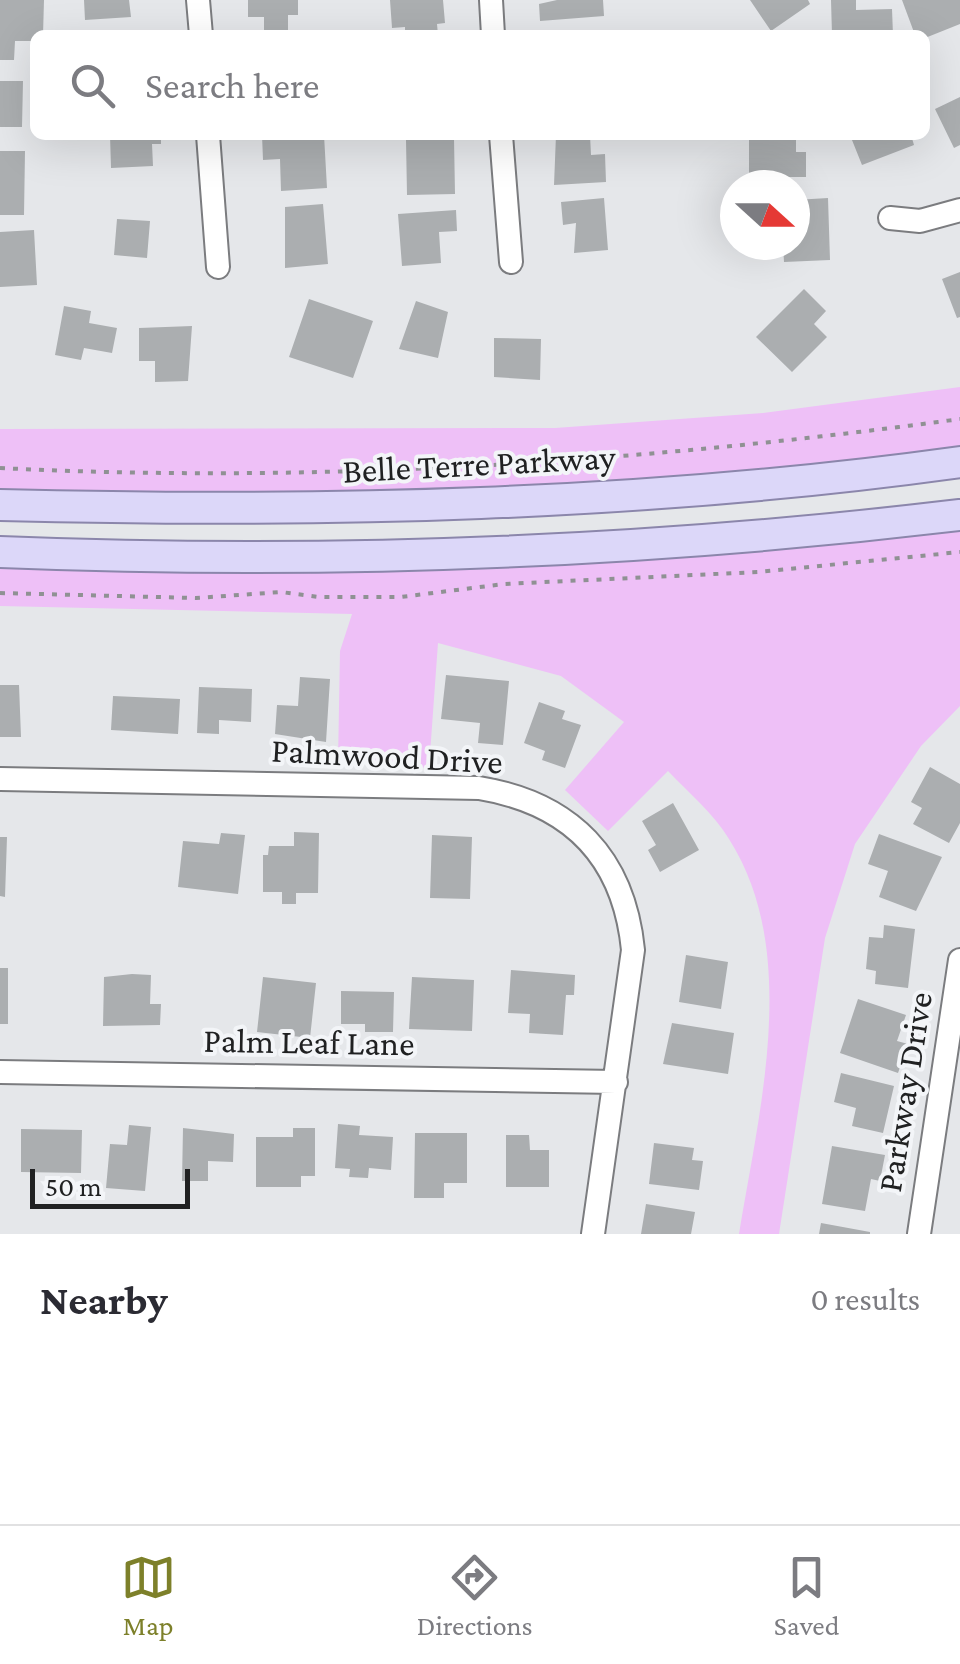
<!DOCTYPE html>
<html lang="en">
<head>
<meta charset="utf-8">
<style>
	body { margin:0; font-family:"Crimson Pro",serif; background:#f7f7f7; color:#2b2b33 }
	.compass { position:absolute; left:720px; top:170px; width:90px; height:90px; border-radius:50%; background:#fff; box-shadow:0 10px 40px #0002; rotate:111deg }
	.scale { position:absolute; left:30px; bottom:25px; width:160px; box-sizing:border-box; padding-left:10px; border:5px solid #202122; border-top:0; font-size:28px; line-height:35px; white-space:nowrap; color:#202122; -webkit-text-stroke:8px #f3f5f8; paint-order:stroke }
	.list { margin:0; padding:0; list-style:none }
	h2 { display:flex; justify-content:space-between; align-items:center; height:130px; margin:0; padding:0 40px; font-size:42px }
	h2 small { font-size:32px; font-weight:400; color:#7c7c81 }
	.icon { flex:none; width:55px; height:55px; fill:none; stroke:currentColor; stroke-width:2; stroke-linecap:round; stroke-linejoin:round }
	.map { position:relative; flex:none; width:960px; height:1234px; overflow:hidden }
	.search { position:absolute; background:#fff; box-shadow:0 10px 40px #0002; left:30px; right:30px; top:30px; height:110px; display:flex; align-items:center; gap:25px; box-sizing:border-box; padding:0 35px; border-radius:15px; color:#7c7c81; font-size:38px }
	.sheet { height:290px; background:#fff }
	nav { display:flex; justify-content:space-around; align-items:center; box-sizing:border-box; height:140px; border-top:2px solid #e1e1e2; background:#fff; font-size:28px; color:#7c7c81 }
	nav a { display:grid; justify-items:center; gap:5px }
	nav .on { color:#7d802a }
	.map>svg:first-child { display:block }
</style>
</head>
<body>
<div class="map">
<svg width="960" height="1234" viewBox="0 0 960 1234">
	<rect width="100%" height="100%" fill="#e5e7ea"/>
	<path fill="#eec0f7" d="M960 387V450C765 474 568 491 371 495 248 497 124 494 0 493V429L555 428 763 413Z
		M960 527V706L921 746 855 844 825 938 779 1234H739C759 1111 801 952 729 839 714 814 688 792 668 771L608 831 565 790 624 722 561 676 438 643 429 768 338 762 340 651 352 614 0 606V563Z"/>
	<path fill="#abaeb0" d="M0 0H44L43 35H35V41H15L14 60H0Z
		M84 0H129L131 17 85 20Z
		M248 0H298V15H288V35H264V17H248Z
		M390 0H443L445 23 437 24 438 35H405V27L392 28Z
		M557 0H603L604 16 540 21 539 4Z
		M750 0H808L810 4 771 31Z
		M831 0H856V10L892 9 893 35H832Z
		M902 0H960V24L925 38 915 35Z
		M0 81H23L22 127H0Z
		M960 97V145L954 148 935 109Z
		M110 135H161V144H152L153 166 111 168Z
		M262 135H324L327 188 281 191 280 159 263 160Z
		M556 135H590L591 155 605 154 606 182 554 185Z
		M749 135H796V152H806V177H749Z
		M850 135H911L914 145 862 165Z
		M454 138 455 194 407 195 406 140Z
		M0 151H25L24 215H0Z
		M604 198 608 250 574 253 576 223 563 225 561 202Z
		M828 198 830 260 784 262 783 245H795V200Z
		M323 204 328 264 285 268V207Z
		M456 210 457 231 439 232 441 263 402 266 398 214Z
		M117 219 150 221 147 258 114 255Z
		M34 230 37 285 0 287V232Z
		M960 272V317L957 318 942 279Z
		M804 289 826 311 814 324 827 337 792 372 756 337Z
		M309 299 373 321 353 378 289 357Z
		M416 301 448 312 438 358 399 349Z
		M64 306 91 311 89 323 117 328 112 353 84 348 81 360 55 355Z
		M192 326 188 381 155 382V361H139V328Z
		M494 338 541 339 540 380 494 377Z
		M446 675 509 681 503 745 478 743 480 723 441 719Z
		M300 677 330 679 326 742 275 734 277 705 298 706Z
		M0 685H19L21 737H0Z
		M199 687 252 689 251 722 219 720V734L197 733Z
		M113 696 180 699 178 734 111 730Z
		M539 702 565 711 562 719 581 725 565 768 542 760 545 751 524 743Z
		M930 767 960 784V823L949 843 913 824 922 808 911 802Z
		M673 803 699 850 660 872 648 850 656 845 642 821Z
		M294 832 319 833 318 893H296V904H282V892H263V855H268L269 846H294Z
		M221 833 245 835 238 894 178 887 183 841 219 844Z
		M879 834 942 857 916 911 879 897 888 871 868 864Z
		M432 835 472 837 470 899 430 898Z
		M0 837H7L5 897 0 896Z
		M884 925 915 929 908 988 875 984 876 971 866 969 869 937 883 938Z
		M686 955 728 962 721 1009 679 1002Z
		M0 968H8V1024H0Z
		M511 970 575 975 574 995H566L563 1035 529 1033 530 1014 508 1013Z
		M132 974 151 975 150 1004H161L160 1025 103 1026 104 977Z
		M263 977 316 983 310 1038 257 1032Z
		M412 977 474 980 472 1031 409 1029Z
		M341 991 394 992 393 1032H365V1024H341Z
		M858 999 906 1015 897 1041 908 1044 898 1073 840 1053Z
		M672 1023 734 1033 728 1074 663 1064Z
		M841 1073 894 1086 883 1133 852 1126 856 1108 834 1102Z
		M338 1124 360 1126 359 1135 393 1137 391 1170 369 1168 368 1178 349 1177 350 1169 335 1168Z
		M129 1125 151 1127 145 1191 106 1188 110 1144 127 1145Z
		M183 1128 234 1134 233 1162 208 1161V1181H182Z
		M293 1128H315V1176H301V1187H256V1137H293Z
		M21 1129 82 1130 81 1173 21 1172Z
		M415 1133H467V1183H444V1198H414Z
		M506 1135H529L530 1150H549V1187H506Z
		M654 1143 694 1148 692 1160 703 1161 699 1190 649 1184Z
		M832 1146 885 1155 880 1181 871 1179 865 1211 822 1204Z
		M646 1204 695 1212 691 1234H641Z
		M821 1223 870 1232V1234H819Z"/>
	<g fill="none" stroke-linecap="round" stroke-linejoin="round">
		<defs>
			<path id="minor" d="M198 0 201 35
				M491 0 493 35
				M208 135 218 267
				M501 135 511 262
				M890 218 920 221 960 210
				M0 779 479 788C571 803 624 858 633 950L593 1234
				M0 1072 616 1082
				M919 1234 960 960"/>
			<path id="major" d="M0 505C320 513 642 506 960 462
				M0 552C320 565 642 553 960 515"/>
		</defs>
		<use href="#minor" stroke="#7b7c7f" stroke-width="26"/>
		<use href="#major" stroke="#8b86ab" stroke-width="34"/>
		<path stroke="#8f9193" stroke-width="4" stroke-dasharray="5 8" stroke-linecap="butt" d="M0 468C320 484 642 462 960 419
			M0 593 196 598 281 592 319 597H401L504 584 758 572 960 552"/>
		<use href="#minor" stroke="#fff" stroke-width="22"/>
		<use href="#major" stroke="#dcd7f9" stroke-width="30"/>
	</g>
	<g text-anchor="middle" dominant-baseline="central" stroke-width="8" stroke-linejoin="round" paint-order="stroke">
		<g font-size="35" fill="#202122" stroke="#f3f5f8">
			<text transform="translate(479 464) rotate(-3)">Belle Terre Parkway</text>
			<text transform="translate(387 756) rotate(3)">Palmwood Drive</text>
			<text transform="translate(309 1042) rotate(1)">Palm Leaf Lane</text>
			<text transform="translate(905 1092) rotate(-81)">Parkway Drive</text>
		</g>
	</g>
</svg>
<svg class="compass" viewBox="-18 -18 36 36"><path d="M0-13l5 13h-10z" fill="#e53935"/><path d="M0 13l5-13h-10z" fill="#7c7c81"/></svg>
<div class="scale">50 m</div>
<div class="search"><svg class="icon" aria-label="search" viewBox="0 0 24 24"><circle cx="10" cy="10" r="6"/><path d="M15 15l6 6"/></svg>Search here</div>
</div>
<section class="sheet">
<h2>Nearby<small>0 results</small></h2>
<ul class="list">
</ul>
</section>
<nav>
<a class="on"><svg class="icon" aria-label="map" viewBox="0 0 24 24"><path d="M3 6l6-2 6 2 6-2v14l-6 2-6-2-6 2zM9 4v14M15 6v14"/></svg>Map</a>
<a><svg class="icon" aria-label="directions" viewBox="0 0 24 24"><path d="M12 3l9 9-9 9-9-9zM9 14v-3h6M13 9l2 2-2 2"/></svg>Directions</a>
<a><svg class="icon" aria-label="saved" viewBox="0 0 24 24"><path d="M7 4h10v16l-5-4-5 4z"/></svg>Saved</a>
</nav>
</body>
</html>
